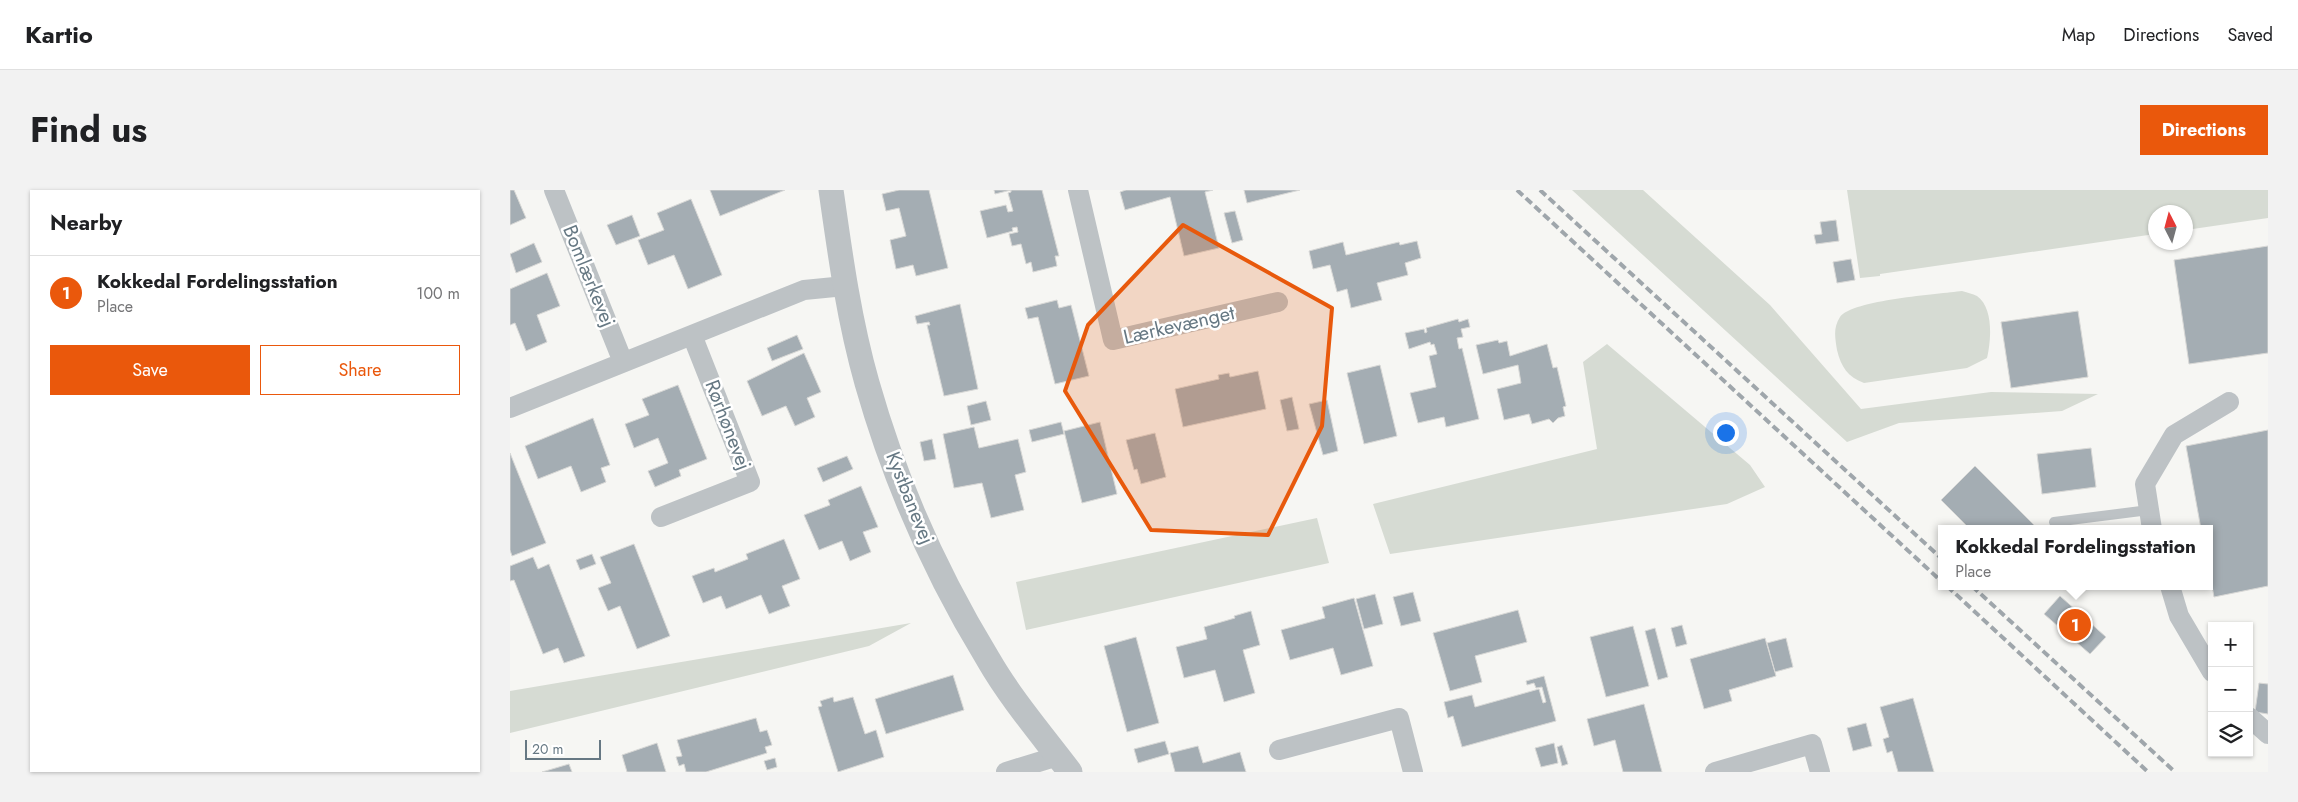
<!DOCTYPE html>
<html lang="en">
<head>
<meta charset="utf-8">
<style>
	body { margin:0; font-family:Jost,sans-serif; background:#f2f2f2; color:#202124 }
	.controls { position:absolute; right:15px; bottom:15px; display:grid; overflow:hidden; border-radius:0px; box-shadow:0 1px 4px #0004 }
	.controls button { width:45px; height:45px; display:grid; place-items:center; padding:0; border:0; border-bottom:1px solid #e0e0e0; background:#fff; color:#202124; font:25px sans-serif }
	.compass { position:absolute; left:1638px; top:15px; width:45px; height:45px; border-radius:50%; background:#fff; box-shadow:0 1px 4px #0004; rotate:354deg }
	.scale { position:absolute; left:15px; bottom:12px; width:76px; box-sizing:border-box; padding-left:5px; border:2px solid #667883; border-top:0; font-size:14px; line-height:18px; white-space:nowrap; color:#667883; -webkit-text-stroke:4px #fff; paint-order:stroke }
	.you { position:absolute; left:1215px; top:242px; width:18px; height:18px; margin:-12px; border:4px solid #fff; border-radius:50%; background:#1a73e8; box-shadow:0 0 0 8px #1a73e833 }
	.badge { display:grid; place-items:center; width:32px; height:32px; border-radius:50%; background:#ea580c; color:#fff; font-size:16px; font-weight:700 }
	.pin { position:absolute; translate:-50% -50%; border:2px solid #fff; box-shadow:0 1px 5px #0006 }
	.popup { position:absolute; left:1428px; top:335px; width:275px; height:65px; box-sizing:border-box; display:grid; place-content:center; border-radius:0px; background:#fff; filter:drop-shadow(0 1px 4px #0005); font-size:16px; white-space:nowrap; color:#757577 }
	.popup b { font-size:19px; color:#202124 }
	.popup::after { content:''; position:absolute; left:50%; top:100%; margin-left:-10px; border:10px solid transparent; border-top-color:#fff }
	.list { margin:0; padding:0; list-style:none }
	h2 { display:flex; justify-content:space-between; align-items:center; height:65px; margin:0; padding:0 20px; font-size:21px }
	h2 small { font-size:16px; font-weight:400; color:#757577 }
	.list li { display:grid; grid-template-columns:32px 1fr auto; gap:15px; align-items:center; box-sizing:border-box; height:75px; padding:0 20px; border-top:1px solid #e0e0e0 }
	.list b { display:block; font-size:19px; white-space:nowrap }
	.list p { margin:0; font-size:16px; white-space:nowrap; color:#757577 }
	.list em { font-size:16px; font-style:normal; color:#757577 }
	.actions { display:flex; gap:10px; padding:15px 20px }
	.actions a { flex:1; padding:11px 0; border:1px solid #ea580c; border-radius:0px; text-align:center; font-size:18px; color:#ea580c }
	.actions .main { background:#ea580c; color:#fff }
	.icon { flex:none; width:28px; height:28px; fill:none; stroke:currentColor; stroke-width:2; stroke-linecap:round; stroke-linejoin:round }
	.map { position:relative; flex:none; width:1758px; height:582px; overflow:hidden; border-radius:0px }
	header { display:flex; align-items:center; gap:30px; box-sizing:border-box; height:70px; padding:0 25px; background:#fff; border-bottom:1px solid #e0e0e0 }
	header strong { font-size:24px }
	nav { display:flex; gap:28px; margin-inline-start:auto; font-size:18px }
	.intro { display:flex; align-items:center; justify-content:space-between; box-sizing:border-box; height:120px; padding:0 30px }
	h1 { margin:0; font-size:35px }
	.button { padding:12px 22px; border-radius:0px; background:#ea580c; color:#fff; font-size:18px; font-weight:700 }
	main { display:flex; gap:30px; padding:0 30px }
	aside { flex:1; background:#fff; border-radius:0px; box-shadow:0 1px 4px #0004 }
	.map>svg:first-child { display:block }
</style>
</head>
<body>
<header>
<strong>Kartio</strong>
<nav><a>Map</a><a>Directions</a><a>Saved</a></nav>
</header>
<div class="intro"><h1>Find us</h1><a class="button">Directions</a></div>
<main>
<aside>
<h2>Nearby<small></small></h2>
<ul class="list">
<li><span class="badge">1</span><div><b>Kokkedal Fordelingsstation</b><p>Place</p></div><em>100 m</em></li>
</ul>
<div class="actions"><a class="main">Save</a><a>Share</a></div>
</aside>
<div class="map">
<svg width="1758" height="582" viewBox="0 0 1758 582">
	<rect width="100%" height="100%" fill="#f6f6f3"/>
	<path fill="#d6dbd3" d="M1062 0H1133L1260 115 1351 219 1481 202 1588 204 1552 221 1389 233 1337 252Z
		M1337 0H1758V28L1676 40V22H1646L1645 44 1370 84V86L1350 88Z
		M1452 101C1456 102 1463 104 1467 106 1484 118 1481 151 1477 168L1457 178 1354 193C1338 187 1331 177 1327 160 1325 147 1323 138 1330 127 1342 110 1429 104 1452 101Z
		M1097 154 1240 275 1255 297 1217 314 880 364 863 314 1087 259 1073 172Z
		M807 328 819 373 516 440 506 392Z
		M401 433 359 456 0 543V501Z"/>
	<path fill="#a4adb3" stroke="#d8d8d6" d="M0 0H4L16 28 0 35Z
		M200 0H275L210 26Z
		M389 0H419L438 78 406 86 403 75 386 79 380 50 396 46 389 18 376 21 372 4Z
		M484 0H532L549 66H545L547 76 523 82 521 72 516 74 511 54 502 56 499 44 508 42 507 37 502 38 503 41 477 48 470 21 496 15 498 22 503 21 498 3 501 2V0L485 4Z
		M616 0H703L695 2 709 58 674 66 660 7 615 20 610 2Z
		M734 0H790L737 13Z
		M181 9 212 85 178 99 164 65 138 75 128 50 154 40 147 23Z
		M725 21 733 50 722 53 714 23Z
		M122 25 130 46 106 55 97 35Z
		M1326 30 1329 51 1306 54 1304 45 1312 44 1310 32Z
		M907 51 911 68 895 73 898 85 867 93 872 110 841 118 837 99 827 102 820 75 803 79 799 61 833 52 836 65 889 52 890 55Z
		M24 53 32 72 6 83 0 64Z
		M1758 56V163L1679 174 1664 70Z
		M1341 69 1345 90 1327 93 1323 72Z
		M37 83 50 116 27 125 37 152 16 161 5 133 0 135V99Z
		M547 110 549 118 561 115 579 186 545 194 528 127 518 129 515 118Z
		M450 114 468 199 434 206 417 135H420L419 132 407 134 405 126Z
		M1568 121 1578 187 1501 198 1491 132Z
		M948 129 949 132 958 129 960 137 951 139 953 147 947 148 949 159 952 158 969 229 936 237 934 227 908 233 900 203 926 197 919 166 927 164 924 154 921 155 920 152 899 159 895 143 914 139 915 143 917 142 916 138Z
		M287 145 293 159 262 171 257 158Z
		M988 150 989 153 997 151 1000 166 1037 154 1043 178 1047 177 1056 216 1053 217 1055 226 1048 228 1043 233 1039 229 1022 234 1019 224 994 230 987 199 1011 193 1008 175 973 184 966 155Z
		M294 163 311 202 297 208 305 227 285 236 276 216 252 226 237 191Z
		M870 175 887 246 854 254 837 183Z
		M748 181 756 219 673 237 665 199 709 189 708 185 719 183 720 187Z
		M168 195 197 269 169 280 171 286 145 297 138 281 158 273 148 248 124 258 115 234 139 225 132 209Z
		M782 207 789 239 777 241 770 210Z
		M817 210 828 261 813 265 799 214Z
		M476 211 481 230 461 235 457 216Z
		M83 228 100 275 91 278 96 292 71 302 61 276 28 289 15 256Z
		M551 232 554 244 522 252 519 240Z
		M590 232 607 304 572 313 554 241Z
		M464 237 469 258 508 249 516 282 505 285 514 320 481 328 472 293 444 298 433 244Z
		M1758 240V396L1704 407 1699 379V339H1691L1676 256Z
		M645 243 656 287 631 294 627 279 624 280 616 250Z
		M422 249 426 269 414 271 410 252Z
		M1581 258 1586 297 1532 304 1527 264Z
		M0 263 36 353 2 366 0 360Z
		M337 266 343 279 313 292 307 278Z
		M1465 276 1528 339H1460L1431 310Z
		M351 296 368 337 353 342 361 362 340 371 332 351 309 360 294 325 320 315 318 310Z
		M274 349 290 389 272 396 280 416 259 424 251 405 216 419 211 406 193 413 182 386 204 378 205 382 238 369 236 364Z
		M124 354 160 446 127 459 110 416 98 421 88 398 101 393 90 367Z
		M82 364 86 374 70 380 66 370Z
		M23 367 28 379 39 374 75 466 54 473 48 458 33 464 4 390 0 391V376Z
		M903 402 911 431 891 436 883 407Z
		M865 404 873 434 854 439 846 409Z
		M1550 406 1596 447 1580 464 1534 424Z
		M844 408 863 476 831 485 823 458 780 470 771 440 815 428 812 417Z
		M1008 420 1017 452 965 466 972 492 940 501 923 443Z
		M741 421 750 455 733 460 745 503 714 512 705 480 674 488 666 457 697 449 694 437 725 428 724 426Z
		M1172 435 1177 454 1166 457 1161 438Z
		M1123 436 1139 496 1096 507 1080 447Z
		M1145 438 1158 487 1148 490 1135 441Z
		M626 447 649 533 617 542 594 456Z
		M1255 448 1266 486 1219 500 1222 511 1194 519 1180 469Z
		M1276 448 1283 477 1265 482 1257 453Z
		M443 485 454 520 376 544 365 509Z
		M1034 486 1046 531 952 557 943 526 938 528 934 512 962 505 965 517 1029 499 1033 513 1036 512 1032 497 1026 498 1024 493 1017 495 1016 491Z
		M1749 493 1758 494V524L1745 522Z
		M323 507 324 512 343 507 355 544 366 540 374 567 328 582 308 517 312 516 310 511Z
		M1403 508 1424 582H1388L1382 561 1377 563 1373 549 1379 547 1370 517Z
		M1134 514 1152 582H1113L1105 550 1084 556 1077 529Z
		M246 528 250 542 257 540 262 555 255 557 257 563 196 582H176L174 574 169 576 166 567 172 566 167 550Z
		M1356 533 1362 556 1343 561 1337 538Z
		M655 551 659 564 628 573 624 559Z
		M147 553 156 582H117L112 565Z
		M1044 553 1048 573 1031 577 1025 558Z
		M1052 555 1058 574 1052 576 1047 557Z
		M688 556 693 573 730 562 736 582H665L660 563Z
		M265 568 267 577 257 580 254 571Z
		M59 574 62 582H32Z"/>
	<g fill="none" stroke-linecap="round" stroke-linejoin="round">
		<path stroke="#bdc2c5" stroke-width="10" d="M1544 332 1639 320"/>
		<path stroke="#bdc2c5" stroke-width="20" d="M44 0 113 172
			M568 0 603 150 768 112
			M0 218 294 100 335 96
			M151 327 240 292 182 145
			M1642 339 1635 294 1664 245 1719 212
			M1660 396 1669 426 1702 482
			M1739 527 1758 544
			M769 560 889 528 903 582
			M496 582 548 566
			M1205 582 1302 554 1310 582"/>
		<path stroke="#bdc2c5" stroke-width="25" d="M321 0C330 64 339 130 357 193 384 288 426 384 478 469 501 509 532 545 560 582"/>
		<path stroke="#9fa6ab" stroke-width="4" stroke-dasharray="8 4" stroke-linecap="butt" d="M1007 0 1431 391
			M1030 0 1431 368
			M1437 396 1638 582
			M1462 396 1665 582"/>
	</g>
	<path fill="#e8590c" fill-opacity="0.2" stroke="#e8590c" stroke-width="4" stroke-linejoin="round" d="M673 35 822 118 812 236 758 345 641 340 555 201 578 135Z"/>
	<g text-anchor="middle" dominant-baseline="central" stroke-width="5" stroke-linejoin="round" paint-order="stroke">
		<g font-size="20" fill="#667883" stroke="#fff">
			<text transform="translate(79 86) rotate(68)">Bomlærkevej</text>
			<text transform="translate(669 135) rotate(-13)">Lærkevænget</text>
			<text transform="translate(218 235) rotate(69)">Rørhønevej</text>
			<text transform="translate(400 308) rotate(68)">Kystbanevej</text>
		</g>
	</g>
</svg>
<div class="controls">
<button>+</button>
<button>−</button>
<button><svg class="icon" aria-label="layers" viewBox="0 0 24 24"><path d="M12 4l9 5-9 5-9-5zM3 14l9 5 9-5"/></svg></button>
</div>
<svg class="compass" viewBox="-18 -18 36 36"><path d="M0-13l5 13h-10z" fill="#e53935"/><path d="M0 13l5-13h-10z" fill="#757577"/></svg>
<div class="scale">20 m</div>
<div class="you"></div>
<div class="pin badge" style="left:1565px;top:435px">1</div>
<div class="popup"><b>Kokkedal Fordelingsstation</b>Place</div>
</div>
</main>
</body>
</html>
